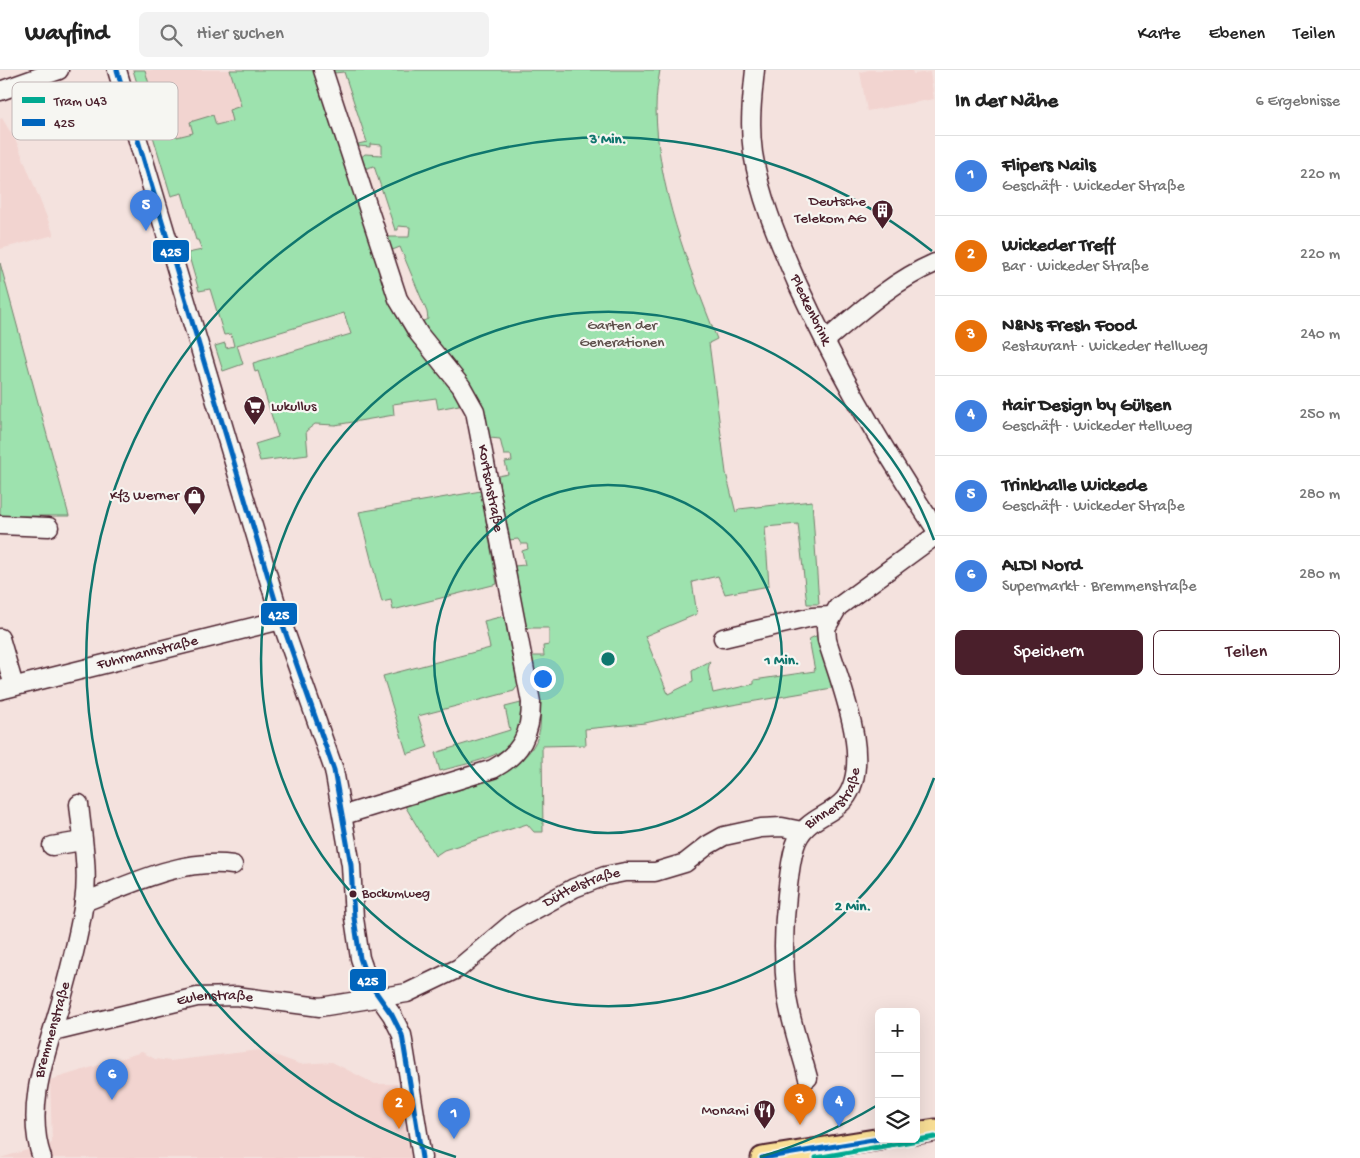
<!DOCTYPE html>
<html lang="de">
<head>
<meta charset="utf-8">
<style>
	body { margin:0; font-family:"Gochi Hand",sans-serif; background:#f2f2f2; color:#222 }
	.controls { position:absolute; right:15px; bottom:15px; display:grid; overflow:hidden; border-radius:8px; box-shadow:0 5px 20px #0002 }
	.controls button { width:45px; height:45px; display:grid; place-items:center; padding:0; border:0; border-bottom:1px solid #e0e0e0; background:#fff; color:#222; font:25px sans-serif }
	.you { position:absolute; left:542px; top:608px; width:18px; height:18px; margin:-12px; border:4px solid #fff; border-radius:50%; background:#1a73e8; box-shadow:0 0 0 8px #1a73e833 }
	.badge { display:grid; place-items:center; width:32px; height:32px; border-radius:50%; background:#4a1f2b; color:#fff; font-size:16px; font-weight:700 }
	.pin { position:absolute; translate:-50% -41px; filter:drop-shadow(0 1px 2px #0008) }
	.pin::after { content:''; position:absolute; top:26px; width:18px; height:15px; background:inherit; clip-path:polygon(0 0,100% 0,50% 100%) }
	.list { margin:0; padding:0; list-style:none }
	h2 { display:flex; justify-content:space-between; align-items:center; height:65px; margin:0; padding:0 20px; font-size:21px }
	h2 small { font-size:16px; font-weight:400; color:#767676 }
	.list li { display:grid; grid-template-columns:32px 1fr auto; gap:15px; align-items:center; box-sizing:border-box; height:80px; padding:0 20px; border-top:1px solid #e0e0e0 }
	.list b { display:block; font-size:19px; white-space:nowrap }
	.list p { margin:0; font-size:16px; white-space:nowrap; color:#767676 }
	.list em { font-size:16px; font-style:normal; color:#767676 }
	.actions { display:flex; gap:10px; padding:15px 20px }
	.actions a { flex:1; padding:11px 0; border:1px solid #4a1f2b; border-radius:8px; text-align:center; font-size:18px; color:#4a1f2b }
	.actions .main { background:#4a1f2b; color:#fff }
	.icon { flex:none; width:28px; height:28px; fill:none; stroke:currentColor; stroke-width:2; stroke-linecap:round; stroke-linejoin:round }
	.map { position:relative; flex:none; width:935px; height:1088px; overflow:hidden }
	header { display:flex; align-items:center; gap:30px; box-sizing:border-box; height:70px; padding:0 25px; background:#fff; border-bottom:1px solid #e0e0e0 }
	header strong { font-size:24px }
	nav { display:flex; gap:28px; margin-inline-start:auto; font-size:18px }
	.search { width:350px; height:45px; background:#f2f2f2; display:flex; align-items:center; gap:12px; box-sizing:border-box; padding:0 18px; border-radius:8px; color:#767676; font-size:19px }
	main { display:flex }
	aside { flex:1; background:#fff }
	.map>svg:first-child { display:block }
</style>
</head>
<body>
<header>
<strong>Wayfind</strong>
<div class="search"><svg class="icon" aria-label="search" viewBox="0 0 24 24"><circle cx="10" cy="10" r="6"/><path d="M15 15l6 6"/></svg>Hier suchen</div>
<nav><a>Karte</a><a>Ebenen</a><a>Teilen</a></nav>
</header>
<main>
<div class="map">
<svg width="935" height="1088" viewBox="0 0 935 1088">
	<rect width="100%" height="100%" fill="#f4e2de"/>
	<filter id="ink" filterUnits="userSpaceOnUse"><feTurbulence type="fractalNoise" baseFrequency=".02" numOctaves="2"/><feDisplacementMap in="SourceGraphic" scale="10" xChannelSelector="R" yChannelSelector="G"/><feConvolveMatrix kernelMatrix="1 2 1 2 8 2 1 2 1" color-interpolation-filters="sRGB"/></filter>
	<g filter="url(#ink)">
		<path fill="#f2d4d0" d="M145 0H230L241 36 232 51 177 67 162 60Z
			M869 0H912L913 4 930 2 934 29 867 41 860 2Z
			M2 48 17 73 54 165 0 179V49Z
			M260 980 300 994 332 992 375 1014H397L411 1088H0L52 1073 50 1010 142 982 155 989 170 991Z"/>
		<path fill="#9de2ae" stroke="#74806c" d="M133 0H145L162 59 173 56 177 67 193 63 190 52 213 45 216 55 232 51 229 40 241 36 230 0H313L390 234 408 266 459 329V335L438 339 436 328 393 334 394 345 335 355 315 354 306 361 308 385 260 391 255 374 278 367 258 301 255 302 253 293 351 264 344 243 237 275 243 294 223 301 215 276 225 273 226 278 234 276 231 264 224 265 210 219 199 221 188 183 202 180 198 170H196L182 123 171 126Z
			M332 0H660C658 12 656 25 656 38 657 118 688 195 717 269L709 273 726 403 736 443 739 439 812 431 819 534H807L798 454 765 457 769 516 725 524 718 506 692 512 697 544 645 566 668 624 693 612 692 601 710 591 708 600 713 623 754 614V610L815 601 809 569 818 565 832 618 703 640 645 653 585 659 586 675 542 676 543 762H534L527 754 444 780 435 786 405 736C446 721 532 710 540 658 543 634 535 610 531 586H544L543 576 549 575V558H525L514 496 525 495 522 481 528 479 527 474H521L518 469 509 470 498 406 508 404 505 392 512 391 511 385H504L500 369 490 368 483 337 475 322 421 252 428 249 427 242 400 177 390 181 387 170 389 167H409L410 157 398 156V160H395L374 96 364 99 360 88 365 84 382 85V75L370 74V77L358 76V74L367 72 344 2 334 3Z
			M0 193 69 446H0Z
			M481 421 497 514 393 540 391 530 382 532 359 442Z
			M504 546 518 615 514 621 418 646 428 677 407 684 383 606 490 578 484 551Z
			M521 633C521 640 523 649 522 656 514 688 466 693 440 701L435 683 510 660 505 637Z"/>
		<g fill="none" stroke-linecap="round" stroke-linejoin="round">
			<defs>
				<g id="minor">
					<path d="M117 0 281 550 334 700 351 795 354 848 360 888 368 911 392 945 402 965 422 1088"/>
					<path id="s1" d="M323 0 398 229 419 264 461 316 475 341 531 632C531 664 521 684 493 699L344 745"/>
					<path id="s2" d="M755 0C752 28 749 55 753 83 760 129 779 171 797 213 836 298 883 380 935 458"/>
					<path d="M0 21 59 0"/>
					<path d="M825 271C859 242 893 211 935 193"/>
					<path d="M0 455 49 457"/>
					<path d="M0 568 14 616"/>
					<path d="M723 568 812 547 831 546"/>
					<path id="s3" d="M0 620 281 550"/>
					<path d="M52 776 82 771"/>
					<path d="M84 832C131 814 182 788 233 795"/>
					<path id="s4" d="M53 962 197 927 236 926 320 937 407 923 459 898 516 850 574 818 605 806 625 802H655L685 793 708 775 724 766 761 758 782 757 802 761"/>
					<path id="s5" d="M808 1008C801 981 791 954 787 927 783 893 783 859 787 825 789 808 790 792 795 776 804 748 828 748 844 730 875 693 839 611 827 570L826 558 838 537 935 466"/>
					<path id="s6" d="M42 1088C24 1037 47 981 61 932 70 899 79 866 84 832 89 801 82 765 79 734"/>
				</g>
				<path id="major" d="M916 1063 935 1060
					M762 1088 881 1069"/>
			</defs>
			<use href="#minor" stroke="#4a1f2b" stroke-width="21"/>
			<use href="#major" stroke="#4a1f2b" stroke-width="25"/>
			<use href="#minor" stroke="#f6f6f2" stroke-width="18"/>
			<use href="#major" stroke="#f9df96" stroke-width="21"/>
			<defs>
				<path id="bus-1" d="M117 0 281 550 334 700 351 795 354 848 360 888 368 911 392 945 402 965 422 1088
					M762 1088 879 1069"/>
			</defs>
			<use href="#bus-1" stroke="#f6f6f2" stroke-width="9"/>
			<use href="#bus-1" stroke="#0065bd" stroke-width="5"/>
			<defs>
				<path id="tram-1" d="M816 1088 935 1067"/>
			</defs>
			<use href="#tram-1" stroke="#f6f6f2" stroke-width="9"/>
			<use href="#tram-1" stroke="#00a991" stroke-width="5"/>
		</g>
	</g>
	<g fill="none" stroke="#0f766e" stroke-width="2.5">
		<circle cx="608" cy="589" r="174"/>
		<path d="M934 708A347 347 0 1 1 934 470"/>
		<path d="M876 1036A521 521 0 0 1 760 1087M456 1087A521 521 0 1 1 932 181"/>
	</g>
	<defs>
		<symbol id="building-pin" viewBox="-11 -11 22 30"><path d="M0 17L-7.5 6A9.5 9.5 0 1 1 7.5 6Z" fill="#4a1f2b" stroke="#f6f6f2"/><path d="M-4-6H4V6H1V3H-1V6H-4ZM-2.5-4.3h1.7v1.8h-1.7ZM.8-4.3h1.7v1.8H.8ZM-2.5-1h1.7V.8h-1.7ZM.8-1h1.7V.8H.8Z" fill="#fff"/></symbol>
		<symbol id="supermarket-pin" viewBox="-11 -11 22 30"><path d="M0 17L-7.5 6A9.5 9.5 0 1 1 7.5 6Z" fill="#4a1f2b" stroke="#f6f6f2"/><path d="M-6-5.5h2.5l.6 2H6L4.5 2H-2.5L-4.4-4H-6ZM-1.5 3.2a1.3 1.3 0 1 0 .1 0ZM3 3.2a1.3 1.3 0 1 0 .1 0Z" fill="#fff"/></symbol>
		<symbol id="shop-pin" viewBox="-11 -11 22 30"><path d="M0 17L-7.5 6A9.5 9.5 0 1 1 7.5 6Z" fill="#4a1f2b" stroke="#f6f6f2"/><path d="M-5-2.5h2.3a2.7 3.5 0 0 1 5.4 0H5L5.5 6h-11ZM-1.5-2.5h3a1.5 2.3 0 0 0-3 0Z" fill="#fff"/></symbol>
		<symbol id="restaurant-pin" viewBox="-11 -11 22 30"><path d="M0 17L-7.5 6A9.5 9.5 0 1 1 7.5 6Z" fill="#4a1f2b" stroke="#f6f6f2"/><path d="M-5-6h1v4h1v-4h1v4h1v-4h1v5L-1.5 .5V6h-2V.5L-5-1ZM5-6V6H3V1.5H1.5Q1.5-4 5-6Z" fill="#fff"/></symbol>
	</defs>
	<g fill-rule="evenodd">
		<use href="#building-pin" x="870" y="128" width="25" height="34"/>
		<use href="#supermarket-pin" x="242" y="324" width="25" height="34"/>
		<use href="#shop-pin" x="182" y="414" width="25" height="34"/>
		<use href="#restaurant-pin" x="752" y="1028" width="25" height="34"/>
	</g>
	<circle fill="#4a1f2b" stroke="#f6f6f2" stroke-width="2" cx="353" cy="824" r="4.5"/>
	<g text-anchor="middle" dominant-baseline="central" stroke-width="4.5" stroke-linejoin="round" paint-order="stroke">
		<g font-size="14" fill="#4a1f2b" stroke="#f6f6f2" text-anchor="start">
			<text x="362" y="824">Bockumweg</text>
		</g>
		<g font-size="15" fill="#4a1f2b" stroke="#f6f6f2" text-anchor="end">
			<text x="866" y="132">Deutsche<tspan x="866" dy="17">Telekom AG</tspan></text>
			<text x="271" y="337" text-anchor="start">Lukullus</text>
			<text x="179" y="426">Kfz Werner</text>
			<text x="749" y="1041">Monami</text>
		</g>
		<g font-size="15" fill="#4a1f2b" stroke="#f6f6f2">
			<text stroke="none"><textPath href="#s2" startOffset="251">Pleckenbrink</textPath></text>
			<text stroke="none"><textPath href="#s1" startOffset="456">Kortschstraße</textPath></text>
			<text stroke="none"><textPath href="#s3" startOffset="152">Fuhrmannstraße</textPath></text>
			<text stroke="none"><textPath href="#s5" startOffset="299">Binnerstraße</textPath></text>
			<text stroke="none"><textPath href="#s4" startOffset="566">Düttelstraße</textPath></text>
			<text stroke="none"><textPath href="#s4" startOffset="166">Eulenstraße</textPath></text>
			<text stroke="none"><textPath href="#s6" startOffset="131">Bremmenstraße</textPath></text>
		</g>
		<g font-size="15" fill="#5f504c" stroke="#f6f6f2">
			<text x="622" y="256">Garten der<tspan x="622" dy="17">Generationen</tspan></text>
		</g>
	</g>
	<rect x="12" y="12" width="166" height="58" rx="8" fill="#f6f6f2" stroke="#c2b6b6" stroke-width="1"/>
	<rect x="22" y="27" width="23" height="6" fill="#00a991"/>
	<rect x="22" y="49" width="23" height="7" fill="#0065bd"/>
	<g font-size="14" fill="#4a1f2b">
		<text x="54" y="35">Tram U43</text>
		<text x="54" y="57">425</text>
	</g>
	<circle cx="608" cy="589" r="8" fill="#0f766e" stroke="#f6f6f2" stroke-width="2.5"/>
	<g font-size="15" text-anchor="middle" font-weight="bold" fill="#0f766e" stroke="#f6f6f2" stroke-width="4.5" stroke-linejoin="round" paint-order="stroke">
		<text x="608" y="73">3 Min.</text>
		<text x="782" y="594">1 Min.</text>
		<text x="853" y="840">2 Min.</text>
	</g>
	<g stroke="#f6f6f2" stroke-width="2">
		<rect x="152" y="169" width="38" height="24" rx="5" fill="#0065bd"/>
		<rect x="260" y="532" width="38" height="24" rx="5" fill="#0065bd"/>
		<rect x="349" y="898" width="38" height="24" rx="5" fill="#0065bd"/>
	</g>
	<g font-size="14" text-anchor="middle" font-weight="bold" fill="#fff">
		<text x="171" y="186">425</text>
		<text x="279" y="549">425</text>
		<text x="368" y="915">425</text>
	</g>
</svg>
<div class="controls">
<button>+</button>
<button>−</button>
<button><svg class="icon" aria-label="layers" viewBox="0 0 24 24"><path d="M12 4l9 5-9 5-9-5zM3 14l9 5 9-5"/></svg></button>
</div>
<div class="you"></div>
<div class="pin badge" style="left:454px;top:1069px;background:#3f7fe0">1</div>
<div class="pin badge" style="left:399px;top:1059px;background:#e8710a">2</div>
<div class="pin badge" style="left:800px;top:1055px;background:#e8710a">3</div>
<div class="pin badge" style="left:839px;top:1057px;background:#3f7fe0">4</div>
<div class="pin badge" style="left:146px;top:161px;background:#3f7fe0">5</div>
<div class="pin badge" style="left:112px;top:1030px;background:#3f7fe0">6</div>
</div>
<aside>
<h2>In der Nähe<small>6 Ergebnisse</small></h2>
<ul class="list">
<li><span class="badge" style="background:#3f7fe0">1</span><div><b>Flipers Nails</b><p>Geschäft · Wickeder Straße</p></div><em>220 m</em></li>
<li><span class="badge" style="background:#e8710a">2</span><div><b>Wickeder Treff</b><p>Bar · Wickeder Straße</p></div><em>220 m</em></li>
<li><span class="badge" style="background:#e8710a">3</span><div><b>N&amp;Ns Fresh Food</b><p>Restaurant · Wickeder Hellweg</p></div><em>240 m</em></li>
<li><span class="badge" style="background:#3f7fe0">4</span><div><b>Hair Design by Gülsen</b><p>Geschäft · Wickeder Hellweg</p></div><em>250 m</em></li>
<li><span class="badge" style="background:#3f7fe0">5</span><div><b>Trinkhalle Wickede</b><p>Geschäft · Wickeder Straße</p></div><em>280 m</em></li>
<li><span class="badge" style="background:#3f7fe0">6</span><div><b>ALDI Nord</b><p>Supermarkt · Bremmenstraße</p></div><em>280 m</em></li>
</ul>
<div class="actions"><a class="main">Speichern</a><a>Teilen</a></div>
</aside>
</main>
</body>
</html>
